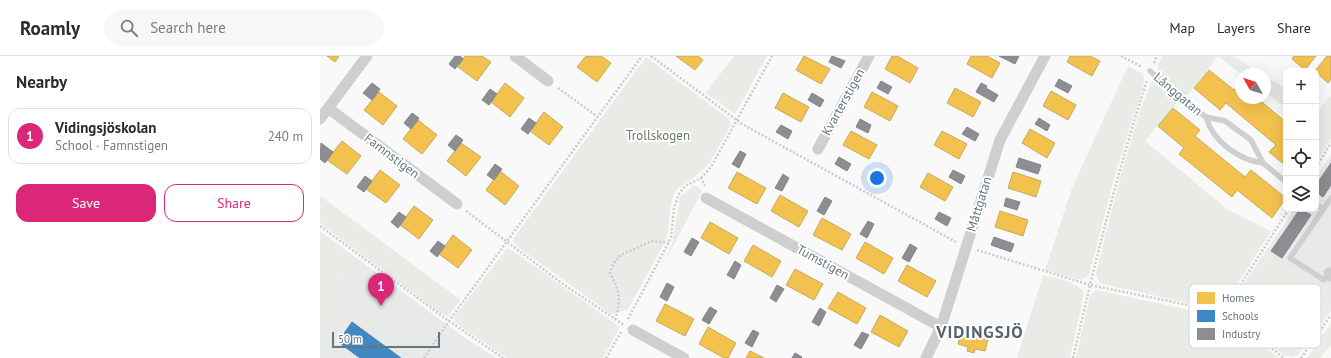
<!DOCTYPE html>
<html lang="en">
<head>
<meta charset="utf-8">
<style>
	body { margin:0; font-family:"PT Sans",sans-serif; background:#f7f7f7; color:#2b2b33 }
	.controls { position:absolute; right:12px; top:12px; display:grid; overflow:hidden; border-radius:8px; box-shadow:0 4px 16px #0002 }
	.controls button { width:36px; height:36px; display:grid; place-items:center; padding:0; border:0; border-bottom:1px solid #e1e1e2; background:#fff; color:#2b2b33; font:20px sans-serif }
	.compass { position:absolute; left:915px; top:12px; width:36px; height:36px; border-radius:50%; background:#fff; box-shadow:0 4px 16px #0002; rotate:309deg }
	.scale { position:absolute; left:12px; bottom:10px; width:108px; box-sizing:border-box; padding-left:4px; border:2px solid #657683; border-top:0; font-size:11px; line-height:14px; white-space:nowrap; color:#657683; -webkit-text-stroke:3px #fff; paint-order:stroke }
	.you { position:absolute; left:557px; top:122px; width:14px; height:14px; margin:-10px; border:3px solid #fff; border-radius:50%; background:#1a73e8; box-shadow:0 0 0 6px #1a73e833 }
	.badge { display:grid; place-items:center; width:26px; height:26px; border-radius:50%; background:#db2777; color:#fff; font-size:13px; font-weight:700 }
	.pin { position:absolute; translate:-50% -33px; filter:drop-shadow(0 1px 2px #0008) }
	.pin::after { content:''; position:absolute; top:21px; width:14px; height:12px; background:inherit; clip-path:polygon(0 0,100% 0,50% 100%) }
	.list { margin:0; padding:0; list-style:none }
	h2 { display:flex; justify-content:space-between; align-items:center; height:52px; margin:0; padding:0 16px; font-size:17px }
	h2 small { font-size:13px; font-weight:400; color:#7c7c81 }
	.list li { display:grid; grid-template-columns:26px 1fr auto; gap:12px; align-items:center; box-sizing:border-box; height:56px; margin:0 8px 8px; padding:0 8px; border:1px solid #e1e1e2; border-radius:12px }
	.list b { display:block; font-size:15px; white-space:nowrap }
	.list p { margin:0; font-size:13px; white-space:nowrap; color:#7c7c81 }
	.list em { font-size:13px; font-style:normal; color:#7c7c81 }
	.actions { display:flex; gap:8px; padding:12px 16px }
	.actions a { flex:1; padding:9px 0; border:1px solid #db2777; border-radius:12px; text-align:center; font-size:14px; color:#db2777 }
	.actions .main { background:#db2777; color:#fff }
	.icon { flex:none; width:22px; height:22px; fill:none; stroke:currentColor; stroke-width:2; stroke-linecap:round; stroke-linejoin:round }
	.map { position:relative; flex:none; width:1011px; height:302px; overflow:hidden }
	header { display:flex; align-items:center; gap:24px; box-sizing:border-box; height:56px; padding:0 20px; background:#fff; border-bottom:1px solid #e1e1e2 }
	header strong { font-size:19px }
	nav { display:flex; gap:22px; margin-inline-start:auto; font-size:14px }
	.search { width:280px; height:36px; background:#f7f7f7; display:flex; align-items:center; gap:10px; box-sizing:border-box; padding:0 14px; border-radius:22px; color:#7c7c81; font-size:15px }
	main { display:flex }
	aside { flex:1; background:#fff }
	.map>svg:first-child { display:block }
</style>
</head>
<body>
<header>
<strong>Roamly</strong>
<div class="search"><svg class="icon" aria-label="search" viewBox="0 0 24 24"><circle cx="10" cy="10" r="6"/><path d="M15 15l6 6"/></svg>Search here</div>
<nav><a>Map</a><a>Layers</a><a>Share</a></nav>
</header>
<main>
<aside>
<h2>Nearby<small></small></h2>
<ul class="list">
<li><span class="badge">1</span><div><b>Vidingsjöskolan</b><p>School · Famnstigen</p></div><em>240 m</em></li>
</ul>
<div class="actions"><a class="main">Save</a><a>Share</a></div>
</aside>
<div class="map">
<svg width="1011" height="302" viewBox="0 0 1011 302">
	<rect width="100%" height="100%" fill="#f9f9f9"/>
	<path fill="#e8e9e9" d="M1011 99V243L944 198 974 153H996V121Z
		M31 198 141 279 176 302H0V278L20 252V226Z"/>
	<path fill="#e8ebe6" d="M414 0H447L415 58 386 37Z
		M842 0H898L866 41 838 18 837 11Z
		M898 0H914L940 18H921Z
		M326 1 408 62 411 69 389 108 375 121 358 132 354 138 351 147 347 182 308 253 292 259 195 189 193 183Z
		M808 10 823 18 824 27 795 119 769 219 761 224 725 214 752 132Z
		M945 21 966 32V52L945 36Z
		M833 22 860 43 825 85 907 153 951 175 906 246 900 252H893L786 229C779 227 777 224 776 217L802 114 820 55Z
		M1011 39V83L996 106V98L1000 92 996 86V52L999 54Z
		M373 130H377L382 135 345 206 353 185 360 141Z
		M0 140 141 244 128 260 120 257 0 167Z
		M0 175 31 198 20 226V252L0 278Z
		M188 193 193 195 300 271 283 302H187L134 266 135 260 185 195Z
		M944 198 1011 243V255L978 299 972 301 964 299 911 256V246Z
		M723 219C737 223 757 225 764 237L750 302H697Z
		M776 234 902 261 922 272 959 302H756L770 240Z
		M1011 267V289L1000 302H987Z"/>
	<path fill="#f2c14e" stroke="#c8aa5e" d="M7 0H19L15 6Z
		M145 0H162L171 6 157 25 138 11Z
		M281 0 291 7 277 26 257 11 266 0Z
		M356 0H378L383 4 375 14Z
		M484 0 510 13 501 28 476 14Z
		M572 0H577L598 12 590 27 565 13Z
		M651 0H667L680 7 672 22 647 8Z
		M750 0H770L780 5 772 20 747 6Z
		M974 0H996L985 14 972 3Z
		M1007 0H1011V23L1008 27 995 15Z
		M889 14 914 34 920 27 921 42H937L966 66V110L949 96 956 89 906 47 900 54 874 32Z
		M185 27 204 42 190 61 171 46Z
		M635 32 661 46 653 61 627 47Z
		M731 35 756 49 748 64 723 50Z
		M59 36 77 50 63 69 44 54Z
		M552 36 578 50 570 65 544 51Z
		M463 37 489 51 481 66 455 52Z
		M853 52 880 74 875 80 881 85 925 121 931 114 966 142 952 162 917 134 912 141 859 98 864 92 838 70Z
		M224 56 243 71 229 89 210 75Z
		M98 64 117 79 102 98 83 83Z
		M710 73 735 87 727 102 702 87Z
		M531 75 557 89 549 103 523 89Z
		M622 75 647 88 639 103 614 89Z
		M22 85 41 100 27 118 7 104Z
		M141 87 161 101 146 120 127 105Z
		M60 114 80 129 66 147 46 133Z
		M180 115 199 130 185 149 166 134Z
		M417 116 446 132 437 148 408 132Z
		M693 116 721 125 716 141 688 132Z
		M608 117 633 131 625 145 600 131Z
		M460 139 488 155 479 171 451 155Z
		M94 150 113 164 99 183 80 169Z
		M680 155 708 164 703 180 675 171Z
		M502 162 531 178 522 194 493 179Z
		M390 166 418 182 409 198 381 182Z
		M133 179 152 194 138 212 119 198Z
		M545 186 573 202 564 218 536 202Z
		M433 189 461 205 452 221 424 205Z
		M587 209 616 225 607 241 578 225Z
		M475 213 503 228 494 244 466 229Z
		M518 236 546 252 537 268 508 252Z
		M345 248 374 263 365 280 336 265Z
		M560 259 588 275 579 291 551 276Z
		M643 270 670 277 665 295 655 293 654 297 647 295 648 291 638 288Z
		M388 271 416 287 408 302H404L379 288Z
		M430 295 444 302H426Z"/>
	<path fill="#3f88c5" stroke="#4a83b1" d="M32 266 81 302H40L18 286Z"/>
	<path fill="#8d8d92" stroke="#81868e" d="M135 0H140L143 3 135 13 129 8Z
		M512 0 525 5 521 12 509 6Z
		M679 0H699L695 8Z
		M739 23 752 30 748 37 735 30Z
		M561 25 572 31 568 38 557 32Z
		M52 27 60 33 52 44 43 37Z
		M661 27 667 30 666 32 678 39 674 46 656 36Z
		M170 33 177 38 169 49 162 44Z
		M492 37 504 44 500 51 488 44Z
		M92 57 99 62 91 73 84 67Z
		M209 62 216 67 208 78 201 73Z
		M719 62 730 69 727 75 715 68Z
		M540 63 551 69 548 77 536 71Z
		M461 69 472 75 468 83 456 76Z
		M647 71 659 78 655 85 642 78Z
		M136 79 143 84 135 95 128 89Z
		M1 87 13 96 5 107 0 103Z
		M420 95 426 98 419 112 412 108Z
		M519 101 531 108 527 115 515 108Z
		M699 102 721 109 718 118 696 111Z
		M1011 107V129L1003 141 996 136V129Z
		M175 108 182 113 174 124 167 119Z
		M633 114 645 120 641 128 629 121Z
		M463 118 469 122 462 135 455 132Z
		M45 120 52 125 44 136 37 131Z
		M505 141 512 145 504 159 497 155Z
		M686 142 700 146 697 154 684 150Z
		M980 153 991 159 962 202 951 195Z
		M79 156 86 161 78 172 71 166Z
		M619 156 631 162 627 170 615 163Z
		M548 165 554 168 547 182 540 178Z
		M674 181 694 188 691 196 671 189Z
		M372 182 379 186 371 200 364 196Z
		M118 185 125 190 117 201 110 195Z
		M590 188 597 192 589 206 582 202Z
		M415 205 421 209 414 223 407 219Z
		M347 227 354 231 347 245 340 241Z
		M457 229 464 233 456 246 450 242Z
		M390 251 397 255 389 268 382 264Z
		M500 252 506 256 499 270 492 266Z
		M433 274 439 277 432 291 425 287Z
		M542 276 549 279 541 293 534 289Z
		M475 297 482 301 481 302H472Z"/>
	<g fill="none" stroke-linecap="round" stroke-linejoin="round">
		<path stroke="#cbcccd" stroke-width="2.5" stroke-dasharray="2 2" stroke-linecap="butt" d="M331 0 422 68 636 186
			M801 0 822 11
			M834 7 837 0
			M238 32 278 61
			M996 111 1011 87
			M381 122 391 111 452 0
			M146 155 243 228 304 269
			M0 170 129 265 183 302
			M657 194 770 229C787 160 805 92 827 24
			M903 256 969 153
			M308 263 351 182 354 152 359 138 365 130 381 122 385 130
			M295 264C301 246 300 234 290 217L293 208 301 199 332 185 349 187
			M104 302 129 265 322 0
			M286 302 301 276
			M753 302 770 229 903 256 913 261 964 302
			M981 302 1011 259"/>
		<path stroke="#cecfd0" stroke-width="5.5" d="M830 15 886 61 905 65 931 84 943 107 966 126
			M886 61C893 86 919 104 943 107
			M996 148 1003 153
			M1010 216 1004 224 970 202 1011 142"/>
		<path stroke="#cecfd0" stroke-width="11" d="M195 0 228 25
			M8 52 137 148
			M0 63 47 0
			M498 93 549 0
			M386 142 621 271
			M1009 217 1011 220
			M313 274 364 302
			M606 302 621 271 680 84 725 0"/>
	</g>
	<g text-anchor="middle" dominant-baseline="central" stroke-width="4" stroke-linejoin="round" paint-order="stroke">
		<g font-size="13" fill="#657683" stroke="#fff">
			<text transform="translate(858 38) rotate(40)">Långgatan</text>
			<text transform="translate(523 46) rotate(-61)">Kvarterstigen</text>
			<text transform="translate(72 100) rotate(37)">Famnstigen</text>
			<text transform="translate(659 148) rotate(-73)">Måttgatan</text>
			<text transform="translate(503 206) rotate(29)">Tumstigen</text>
		</g>
		<g font-size="13" fill="#687a64" stroke="#fff">
			<text x="338" y="79">Trollskogen</text>
		</g>
		<g font-size="17" font-weight="bold" letter-spacing="1" fill="#57646e" stroke="#fff">
			<text x="660" y="276">VIDINGSJÖ</text>
		</g>
	</g>
	<rect x="869" y="228" width="132" height="64" rx="6" fill="#fff" stroke="#d1d6da" stroke-width="1"/>
	<rect x="877" y="236" width="18" height="12" fill="#f2c14e"/>
	<rect x="877" y="254" width="18" height="12" fill="#3f88c5"/>
	<rect x="877" y="272" width="18" height="12" fill="#8d8d92"/>
	<g font-size="11" fill="#657683">
		<text x="902" y="246">Homes</text>
		<text x="902" y="264">Schools</text>
		<text x="902" y="282">Industry</text>
	</g>
</svg>
<div class="controls">
<button>+</button>
<button>−</button>
<button><svg class="icon" aria-label="locate" viewBox="0 0 24 24"><circle cx="12" cy="12" r="6"/><path d="M12 2v4M12 18v4M2 12h4M18 12h4"/></svg></button>
<button><svg class="icon" aria-label="layers" viewBox="0 0 24 24"><path d="M12 4l9 5-9 5-9-5zM3 14l9 5 9-5"/></svg></button>
</div>
<svg class="compass" viewBox="-18 -18 36 36"><path d="M0-13l5 13h-10z" fill="#e53935"/><path d="M0 13l5-13h-10z" fill="#7c7c81"/></svg>
<div class="scale">50 m</div>
<div class="you"></div>
<div class="pin badge" style="left:61px;top:250px">1</div>
</div>
</main>
</body>
</html>
